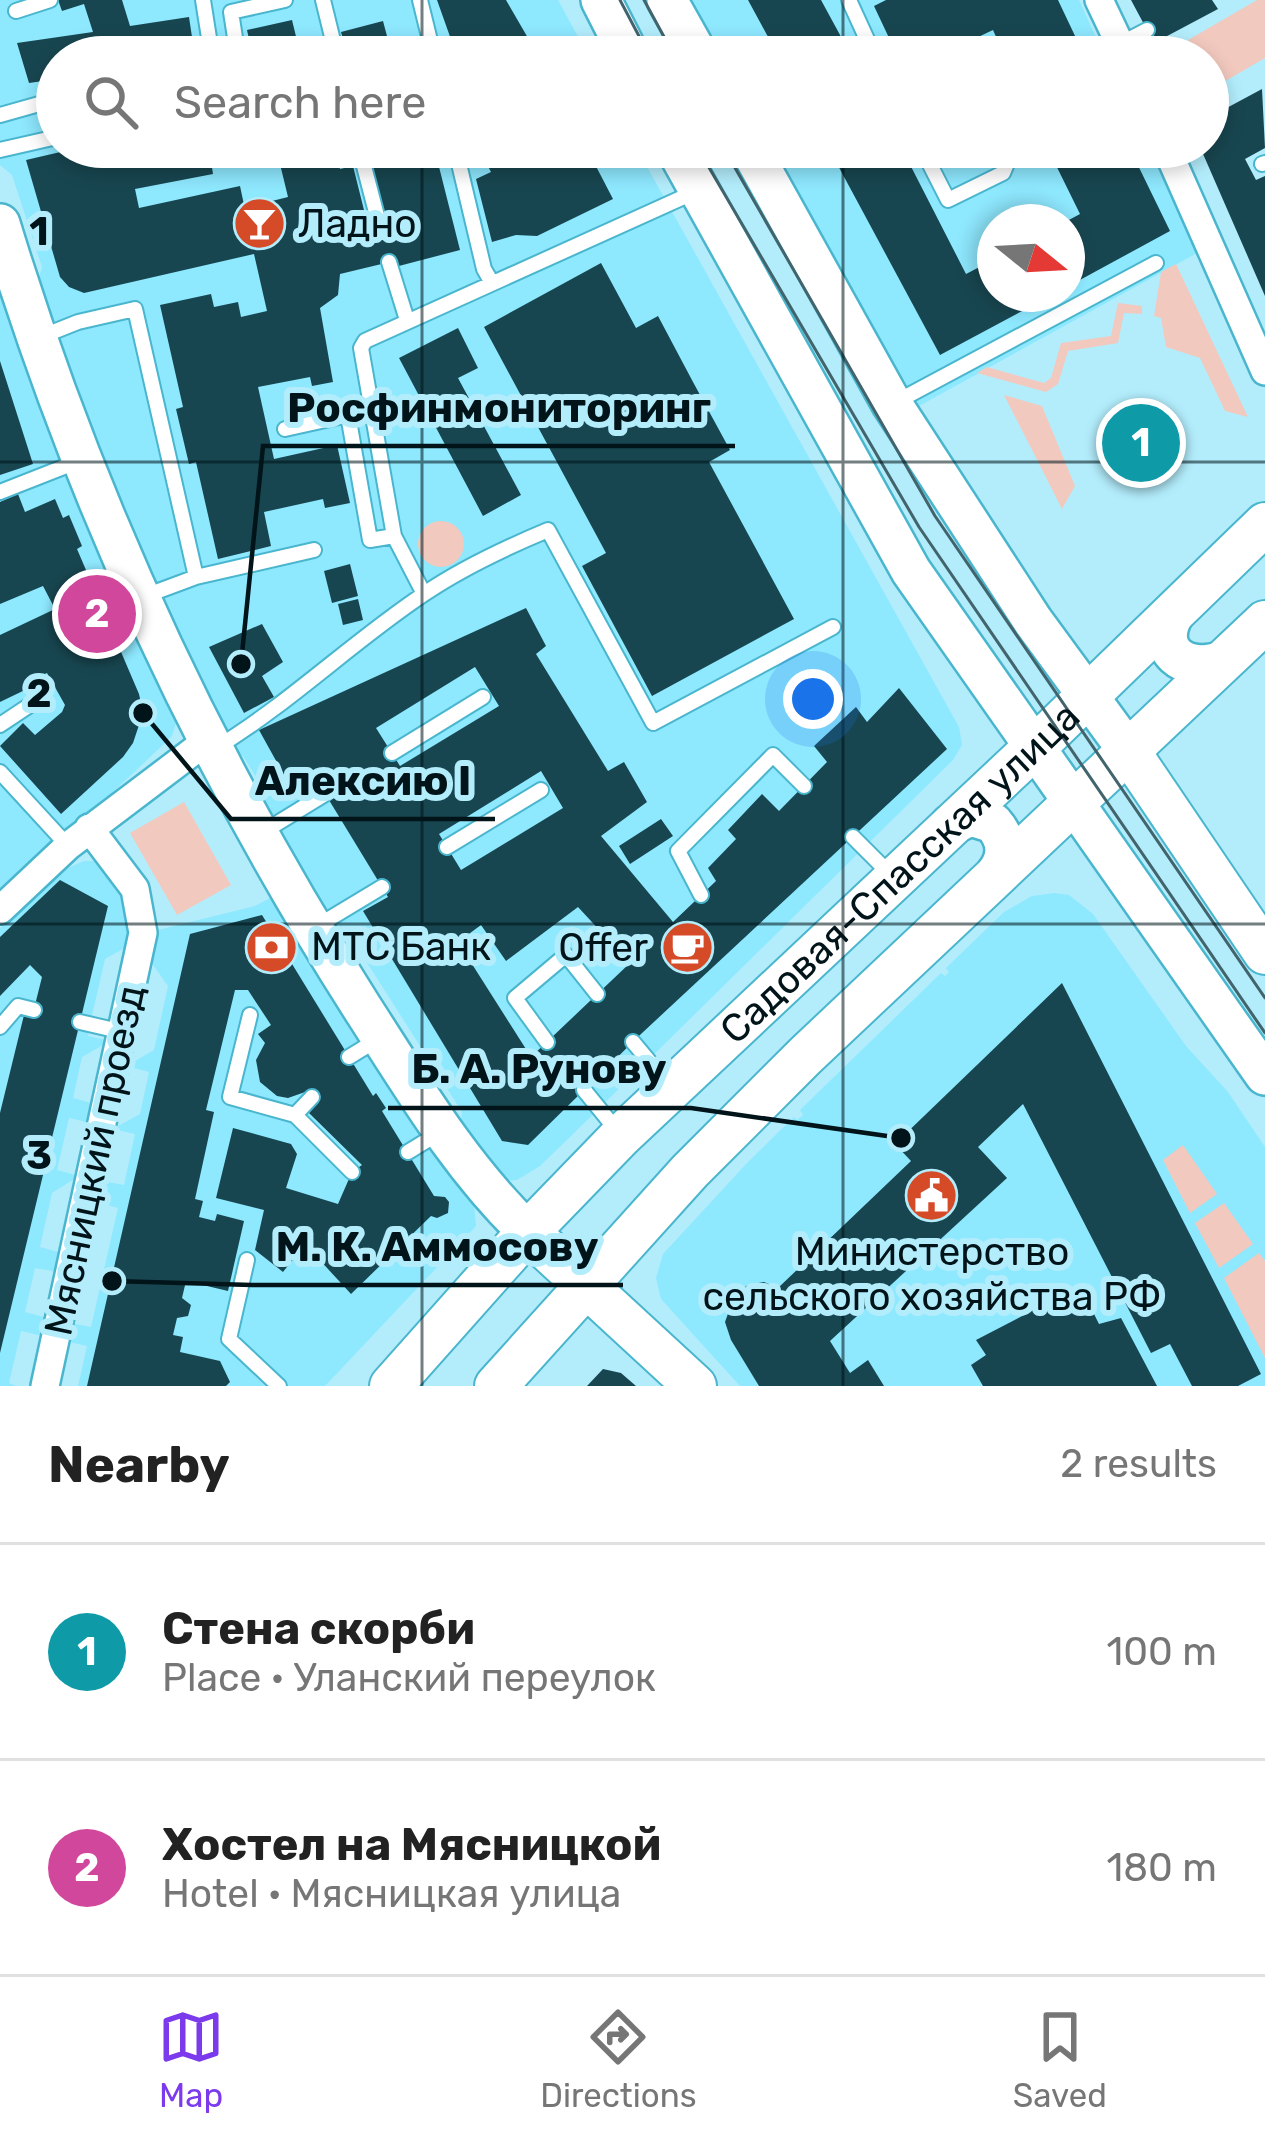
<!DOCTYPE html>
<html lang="en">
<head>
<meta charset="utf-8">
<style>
	body { margin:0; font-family:Rubik,sans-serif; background:#f6f6f6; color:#222 }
	.compass { position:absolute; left:977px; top:204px; width:108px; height:108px; border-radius:50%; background:#fff; box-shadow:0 6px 18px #0003; rotate:108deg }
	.you { position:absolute; left:813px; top:699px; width:42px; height:42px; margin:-30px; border:9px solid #fff; border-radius:50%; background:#1a73e8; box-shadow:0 0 0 18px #1a73e833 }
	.badge { display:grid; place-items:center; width:78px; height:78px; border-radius:50%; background:#7c3aed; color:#fff; font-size:39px; font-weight:700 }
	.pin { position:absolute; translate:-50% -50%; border:6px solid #fff; box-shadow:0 3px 12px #0006 }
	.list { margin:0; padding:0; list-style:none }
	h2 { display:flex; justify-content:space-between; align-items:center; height:156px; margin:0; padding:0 48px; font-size:51px }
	h2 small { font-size:39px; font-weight:400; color:#767676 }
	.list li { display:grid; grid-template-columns:78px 1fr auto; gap:36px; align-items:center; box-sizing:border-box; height:216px; padding:0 48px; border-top:3px solid #e0e0e0 }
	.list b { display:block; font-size:45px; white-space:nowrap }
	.list p { margin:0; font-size:39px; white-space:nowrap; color:#767676 }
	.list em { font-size:39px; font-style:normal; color:#767676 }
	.icon { flex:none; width:66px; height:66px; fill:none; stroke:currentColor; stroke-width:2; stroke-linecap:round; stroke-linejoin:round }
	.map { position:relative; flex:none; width:1265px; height:1386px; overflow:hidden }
	.search { position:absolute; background:#fff; box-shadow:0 6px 18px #0003; left:36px; right:36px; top:36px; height:132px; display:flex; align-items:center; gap:30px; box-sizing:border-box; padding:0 42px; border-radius:66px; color:#767676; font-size:45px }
	.sheet { height:588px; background:#fff }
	nav { display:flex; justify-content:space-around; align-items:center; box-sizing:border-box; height:168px; border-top:3px solid #e0e0e0; background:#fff; font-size:33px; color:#767676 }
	nav a { display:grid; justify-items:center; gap:6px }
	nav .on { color:#7c3aed }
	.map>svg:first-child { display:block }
</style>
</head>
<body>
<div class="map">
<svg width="1265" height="1386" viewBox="0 0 1265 1386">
	<rect width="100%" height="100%" fill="#b3edfc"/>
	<path fill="#8ee8fe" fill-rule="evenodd" d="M0 0H558L589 57H57V147H636L959 727 962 745 953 760 568 1139 540 1166 517 1180 503 1181 460 1129 462 1112 352 939 336 934 256 799 259 782 243 756 229 747 137 550 38 281 42 267 12 175 0 165Z
		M687 0H1079L1105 57H719Z
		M769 147H1148L1197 253 919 406ZM995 222H1067V294H995Z
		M0 295 7 299 105 561 176 723 172 736 164 744 0 898Z
		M84 861H94L110 872 129 905 132 944 105 959 90 1024 88 1036 110 1041 82 1057 73 1098 95 1104 91 1123 69 1118 57 1170 79 1176 52 1193 40 1247 62 1253 58 1272 35 1268 25 1312 48 1318 43 1336 21 1331 9 1383 16 1386H0V928L59 872Z
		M1054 893 1069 895 1093 914 1186 1046 1228 1092 1265 1147V1386H740L661 1299 656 1278 663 1254 747 1163 794 1117 797 1120 803 1115 800 1110 941 973 945 976 949 972 946 968 1004 912 1032 896Z
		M274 896 369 1048 474 1205 476 1226 325 1386H78L87 1346 65 1341 70 1323 91 1327 118 1208 97 1202 102 1181 124 1185 135 1134 113 1129 140 1114 149 1072 127 1066 154 1050 168 986 151 962 154 931 255 906Z"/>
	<path fill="#f2c9be" d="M1257 0H1265V58L1215 87 1208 74V57H1198L1188 40Z
		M1176 264 1248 417 1225 411 1200 358 1166 347 1161 318 1154 316 1161 272Z
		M1118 303 1142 306V314L1124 313 1118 343 1068 351 1058 384 1046 392 977 373 987 367 1044 383 1051 378 1061 343 1111 336Z
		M1004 395 1042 406 1075 486 1062 509Z
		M418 544a23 23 0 1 1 46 0a23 23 0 1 1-46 0Z
		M184 802 231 885 177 915 130 833Z
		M1183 1145 1217 1194 1190 1213 1163 1160Z
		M1224 1203 1253 1244 1219 1268 1195 1223Z
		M1259 1253 1265 1261V1358L1224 1278Z"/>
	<path fill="#184650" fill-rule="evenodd" d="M58 0H122L130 26 189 17 195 57H57V79L29 83 17 43 93 32 84 4 62 11Z
		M437 0H506L539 57H449L445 48 453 45Z
		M748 0H821L852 57H779Z
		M886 0H1058L1085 57H1005L993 30 936 57H898L874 6Z
		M1131 0H1212L1218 9 1154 43Z
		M292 20 301 57H253L247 30Z
		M383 21 392 55 409 51 411 57H348L341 32Z
		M1262 89 1265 148 1245 159 1256 180 1265 176V296L1200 147H1208V118Z
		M82 147H146V153L137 154 139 167 169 162 166 148 182 147 184 159 210 154 213 174 135 189 139 208 240 186 247 219 270 213 268 202 288 197 280 164 335 151 340 169 353 166 366 218 382 214 365 147H434L460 250 395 267 394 261 340 274 338 295 320 308 333 382 312 386 310 377 258 387 274 459 337 445 350 503 325 508 323 499 264 512 271 546 218 559 196 462 189 464 176 409 183 407 160 305 211 294 214 307 238 302 241 317 267 311 254 254 84 293 69 287 60 277 26 160Z
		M478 147H586L613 199 537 236 516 235 492 242 476 179 491 172Z
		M828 147H901L966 274 995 259V294H1054L940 355Z
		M1047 147H1129L1170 231 1067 287V221L1080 214Z
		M601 263 636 328 658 316 693 382 730 450 709 462 794 619 652 696 582 566 606 553 484 327Z
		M458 328 478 368 458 378 521 495 483 516 399 358Z
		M0 361 33 464 0 475Z
		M18 494 25 512 55 499 63 518 69 515 82 546 77 549 139 694 143 713 133 743 123 757 61 814 0 746 23 723 35 735 62 712 65 705 47 673 25 683 27 689 0 702V635L55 609 43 586 0 604V502Z
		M350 564 358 596 332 603 324 571Z
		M358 599 363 620 343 625 338 604Z
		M526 608 546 646 536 654 608 771 624 762 647 802 601 836 673 922 716 881 708 868 736 839 728 830 762 794 779 811 827 762 814 746 856 707 867 722 899 688 947 749 641 1034 528 1145 502 1141 363 911 388 897 318 782 295 795 259 730ZM475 667 499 706 400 766 376 728ZM541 771 563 808 461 870 439 834ZM578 907 630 963 531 1057 458 942 481 925 506 961Z
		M262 624 283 662 262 676 274 697 244 713 209 647Z
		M661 819 673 836 630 864 619 846Z
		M60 880 108 906 0 1353V1113L24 1015 32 1017 42 977 30 965 0 996V937Z
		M262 915 373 1096 376 1093 386 1108 382 1111 434 1196 445 1197 449 1202 448 1213 437 1218 431 1216 351 1294 305 1244 283 1272 255 1250 264 1210 216 1198 233 1128 291 1144 297 1154 286 1188 338 1204 352 1172 362 1165 309 1113 317 1103 308 1091 288 1098 277 1096 260 1082 256 1060 265 1043 258 1034 271 1025 248 990H235L206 1110 214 1112 195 1199 203 1201 199 1217 215 1221 217 1214 244 1221 228 1291 186 1281 182 1298 191 1305 188 1316 177 1318 173 1335 183 1337 180 1352 220 1361 230 1382 226 1386H87L190 934Z
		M1062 983 1261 1374 1238 1386H1192L1170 1344 1151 1353 1023 1104 978 1147 1007 1178 830 1341 850 1373 868 1360 884 1386H759L731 1340 725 1322 735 1294 748 1285 764 1282 778 1288 911 1161 895 1144Z
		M1080 1286 1099 1324 1121 1318 1157 1386H983L971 1365 986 1355 976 1340Z
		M603 1369 621 1373 636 1386H587Z"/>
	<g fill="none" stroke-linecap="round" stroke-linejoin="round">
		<defs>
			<path id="lane" d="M203 0 212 57
				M323 0 337 57
				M420 0 434 57
				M849 0 875 57
				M16 11 50 0
				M1120 44 1147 30
				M238 57 231 12 285 0
				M0 115 57 99
				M359 147 377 216
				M455 147 484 269 492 283
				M921 147 948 200 1003 173 1014 147
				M0 150 57 137
				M1262 164 1265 163
				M389 262 407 320
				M43 336 78 322 135 309 196 577 314 550
				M896 402 1156 263
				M285 429 348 415 370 540 394 536
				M0 492 79 461
				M424 594 394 536 361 348 365 341 697 191
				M145 596 196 577
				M0 725 36 701
				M216 748C290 703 352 642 424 594 462 568 505 548 548 530L653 723 833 627
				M392 753 483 697
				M0 772 68 846
				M263 832 325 794
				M853 837 892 876
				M447 847 541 790
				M701 895 678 851 773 755 804 786
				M314 928 382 887
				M250 1015 230 1097 295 1115 352 1172
				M80 1022 123 1032
				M0 1027 18 1006 34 1010
				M547 1042 515 998 566 955 597 994
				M633 1042 668 1084
				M349 1057 380 1038
				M584 1090 619 1133
				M295 1115 312 1097
				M408 1152 439 1133
				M247 1260 229 1339 279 1386"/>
			<path id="street" d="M1099 0 1126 57
				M1166 147 1265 371
				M0 910 68 846 208 740
				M45 1386 143 933 135 889 89 828"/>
			<path id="secondary" d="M601 0 630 57
				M667 0 699 57
				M675 147 911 571 1265 1075
				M749 147 892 404 1033 621 1129 752
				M0 224C84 500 206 763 361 1006 412 1085 460 1167 528 1232
				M1177 609C1150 649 1184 676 1225 660
				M950 825 971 816 993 823C1008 840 1009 857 995 875"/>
			<g id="primary">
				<path d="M1129 752 1265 953"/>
				<path d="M528 1232 695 1386"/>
				<path id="s1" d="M391 1386 528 1232 621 1136 1036 746 1265 524"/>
				<path d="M496 1386 690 1171 805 1056 1265 622"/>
			</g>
		</defs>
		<use href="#lane" stroke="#4ab6ce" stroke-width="18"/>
		<use href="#street" stroke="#4ab6ce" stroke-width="32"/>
		<use href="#secondary" stroke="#4ab6ce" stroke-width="44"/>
		<use href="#primary" stroke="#4ab6ce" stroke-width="46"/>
		<use href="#lane" stroke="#fff" stroke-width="14"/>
		<use href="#street" stroke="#fff" stroke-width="27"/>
		<use href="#secondary" stroke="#fff" stroke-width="39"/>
		<use href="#primary" stroke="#fff" stroke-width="42"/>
		<path stroke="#42646c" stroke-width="3" d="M620 0 650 57
			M644 0 675 57
			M697 147 919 527 1265 1033
			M723 147 935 516 1265 998"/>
	</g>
	<path fill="none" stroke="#001419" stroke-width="3" stroke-opacity="0.55" d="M422 0V57M843 0V57M422 147V1386M843 147V1386M0 462H1265M0 924H1265"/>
	<defs>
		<symbol id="bar-disc" viewBox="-11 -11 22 22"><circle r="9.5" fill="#d54b28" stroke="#b3edfc"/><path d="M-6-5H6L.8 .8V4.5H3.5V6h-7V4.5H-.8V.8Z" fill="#fff"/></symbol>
		<symbol id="bank-disc" viewBox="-11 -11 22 22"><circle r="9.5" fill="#d54b28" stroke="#b3edfc"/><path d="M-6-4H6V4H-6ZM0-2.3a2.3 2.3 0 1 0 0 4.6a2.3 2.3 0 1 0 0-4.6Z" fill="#fff"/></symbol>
		<symbol id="cafe-disc" viewBox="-11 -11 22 22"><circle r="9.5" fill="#d54b28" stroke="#b3edfc"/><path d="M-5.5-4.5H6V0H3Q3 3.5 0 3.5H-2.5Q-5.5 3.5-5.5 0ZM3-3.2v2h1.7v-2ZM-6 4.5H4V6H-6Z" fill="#fff"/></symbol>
		<symbol id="civic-disc" viewBox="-11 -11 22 22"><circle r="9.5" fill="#d54b28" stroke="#b3edfc"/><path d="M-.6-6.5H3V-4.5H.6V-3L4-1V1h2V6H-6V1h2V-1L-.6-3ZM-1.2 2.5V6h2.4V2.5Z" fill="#fff"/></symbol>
	</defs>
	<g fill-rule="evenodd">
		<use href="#bar-disc" x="230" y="194" width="59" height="59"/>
		<use href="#bank-disc" x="242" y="918" width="59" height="59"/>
		<use href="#cafe-disc" x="658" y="918" width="59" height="59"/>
		<use href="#civic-disc" x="902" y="1166" width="59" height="59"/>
	</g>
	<g text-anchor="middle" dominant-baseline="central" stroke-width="12" stroke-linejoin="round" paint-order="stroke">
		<g font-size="39" fill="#001419" stroke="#b3edfc" text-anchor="start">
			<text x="298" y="224">Ладно</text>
			<text x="311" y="947">МТС Банк</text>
			<text x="648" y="948" text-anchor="end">Offer</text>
			<text x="932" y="1252" text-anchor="middle">Министерство<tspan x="932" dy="45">сельского хозяйства РФ</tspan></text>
		</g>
		<g font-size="39" fill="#001419" stroke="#b3edfc">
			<text stroke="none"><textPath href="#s1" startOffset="723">Садовая-Спасская улица</textPath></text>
			<text transform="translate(95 1160) rotate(-78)">Мясницкий проезд</text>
		</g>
	</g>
	<g font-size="39" text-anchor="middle" font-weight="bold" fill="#001419" stroke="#b3edfc" stroke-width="12" stroke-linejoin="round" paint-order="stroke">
		<text x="39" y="245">1</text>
		<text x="39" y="707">2</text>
		<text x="39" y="1169">3</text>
	</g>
	<path fill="none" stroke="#001419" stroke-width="4.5" d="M241 664L263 446H735M143 713L231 819H495M901 1138L691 1108H388M112 1281L252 1285H623"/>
	<g fill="#001419" stroke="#b3edfc" stroke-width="4.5">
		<circle cx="241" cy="664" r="12"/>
		<circle cx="143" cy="713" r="12"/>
		<circle cx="901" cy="1138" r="12"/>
		<circle cx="112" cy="1281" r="12"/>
	</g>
	<g font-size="42" text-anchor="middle" font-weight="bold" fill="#001419" stroke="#b3edfc" stroke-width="12" stroke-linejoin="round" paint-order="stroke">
		<text x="499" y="422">Росфинмониторинг</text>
		<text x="363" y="795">Алексию I</text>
		<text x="539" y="1083">Б. А. Рунову</text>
		<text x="437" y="1261">М. К. Аммосову</text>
	</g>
</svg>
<svg class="compass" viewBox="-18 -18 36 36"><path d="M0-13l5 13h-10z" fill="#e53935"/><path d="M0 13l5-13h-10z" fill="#767676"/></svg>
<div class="you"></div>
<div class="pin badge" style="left:1141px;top:443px;background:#0f9aa8">1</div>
<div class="pin badge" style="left:97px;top:614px;background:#d1479c">2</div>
<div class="search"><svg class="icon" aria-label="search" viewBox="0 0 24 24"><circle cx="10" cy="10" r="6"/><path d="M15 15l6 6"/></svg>Search here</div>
</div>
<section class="sheet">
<h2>Nearby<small>2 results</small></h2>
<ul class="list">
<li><span class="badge" style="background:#0f9aa8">1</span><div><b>Стена скорби</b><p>Place · Уланский переулок</p></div><em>100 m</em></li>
<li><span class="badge" style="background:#d1479c">2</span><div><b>Хостел на Мясницкой</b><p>Hotel · Мясницкая улица</p></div><em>180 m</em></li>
</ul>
</section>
<nav>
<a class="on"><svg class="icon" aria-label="map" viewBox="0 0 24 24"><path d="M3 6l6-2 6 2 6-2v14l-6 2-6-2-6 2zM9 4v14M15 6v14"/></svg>Map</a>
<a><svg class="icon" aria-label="directions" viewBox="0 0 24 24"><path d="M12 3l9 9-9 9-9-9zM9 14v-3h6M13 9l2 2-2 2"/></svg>Directions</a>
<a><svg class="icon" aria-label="saved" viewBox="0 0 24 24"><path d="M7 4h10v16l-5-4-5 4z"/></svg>Saved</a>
</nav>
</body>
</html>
